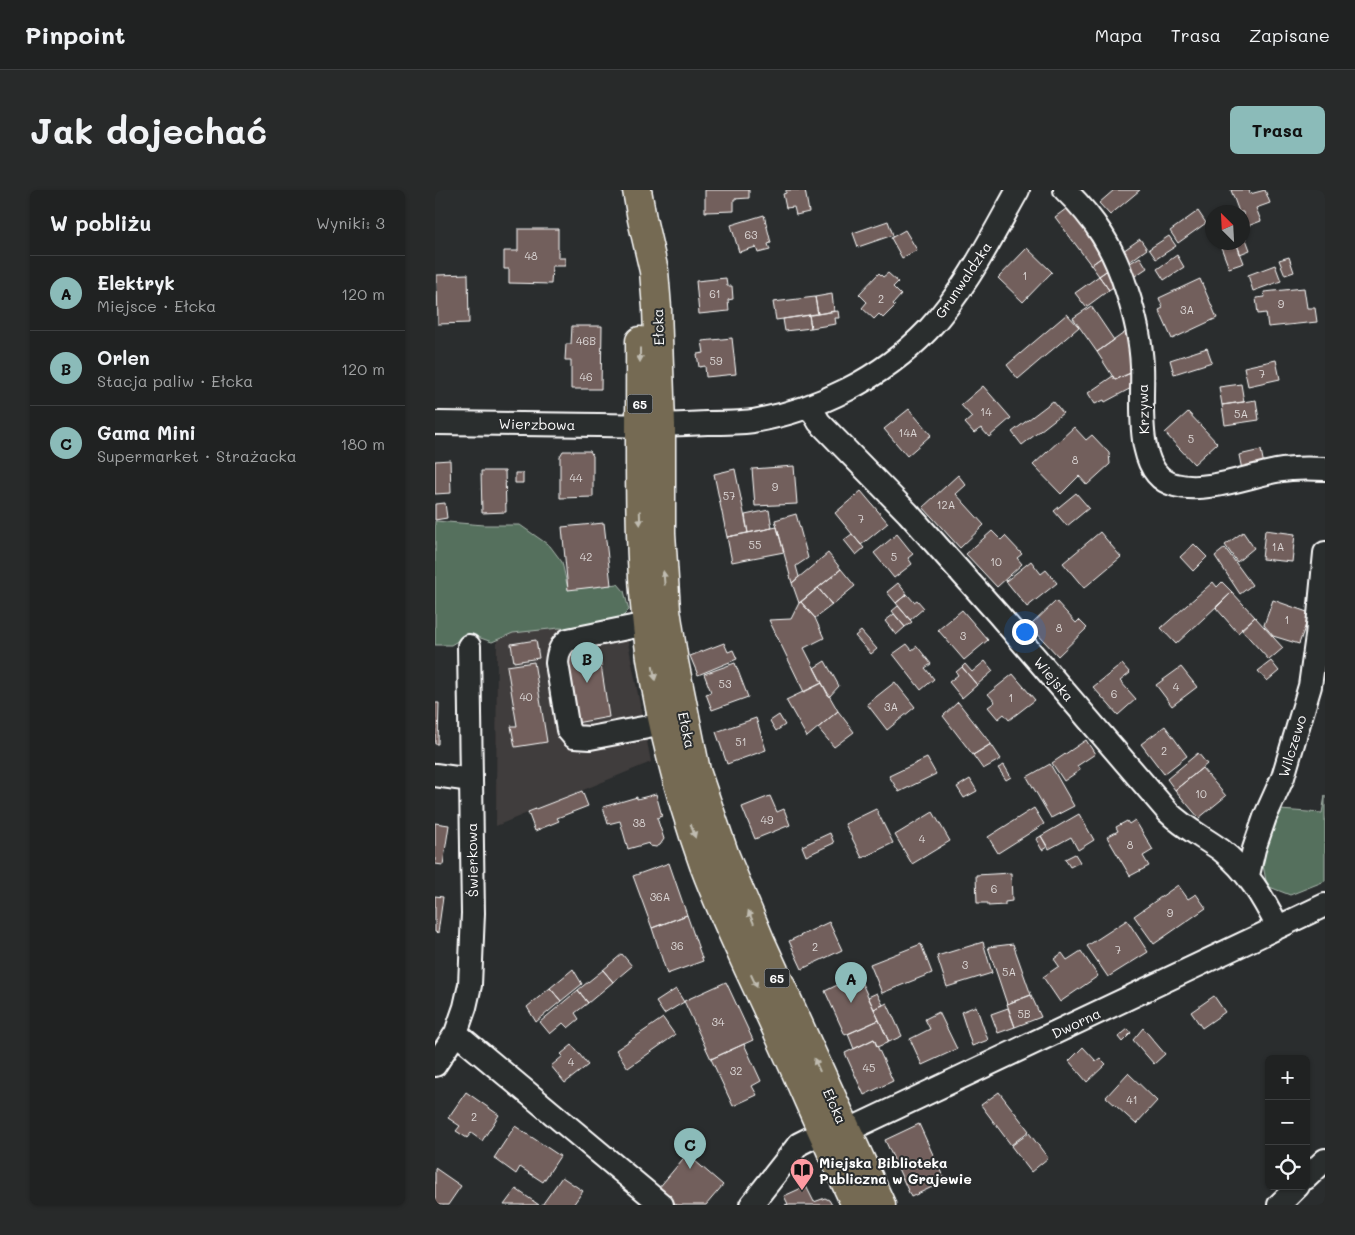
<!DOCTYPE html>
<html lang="pl">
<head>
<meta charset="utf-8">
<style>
	body { margin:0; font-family:Mali,sans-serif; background:#282a2a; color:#f1f3f6 }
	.controls { position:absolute; right:15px; bottom:15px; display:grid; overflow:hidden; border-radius:8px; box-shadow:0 1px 4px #0004 }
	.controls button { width:45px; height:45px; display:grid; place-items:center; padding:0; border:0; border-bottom:1px solid #3d3f40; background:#202222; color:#f1f3f6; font:25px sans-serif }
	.compass { position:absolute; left:770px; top:15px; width:45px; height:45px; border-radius:50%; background:#202222; box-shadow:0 1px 4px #0004; rotate:336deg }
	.you { position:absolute; left:589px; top:441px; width:18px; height:18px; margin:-12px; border:4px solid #fff; border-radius:50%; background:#1a73e8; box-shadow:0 0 0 8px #1a73e833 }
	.badge { display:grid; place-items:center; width:32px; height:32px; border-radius:50%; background:#8bbbb9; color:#111; font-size:16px; font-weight:700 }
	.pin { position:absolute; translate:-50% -41px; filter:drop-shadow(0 1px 2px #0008) }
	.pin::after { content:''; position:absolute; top:26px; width:18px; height:15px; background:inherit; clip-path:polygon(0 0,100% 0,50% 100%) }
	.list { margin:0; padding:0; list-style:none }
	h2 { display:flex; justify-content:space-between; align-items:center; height:65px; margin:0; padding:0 20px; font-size:21px }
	h2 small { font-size:16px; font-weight:400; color:#a2a4a5 }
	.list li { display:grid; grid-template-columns:32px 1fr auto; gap:15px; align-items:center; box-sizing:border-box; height:75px; padding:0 20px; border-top:1px solid #3d3f40 }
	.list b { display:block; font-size:19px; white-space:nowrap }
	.list p { margin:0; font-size:16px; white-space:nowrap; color:#a2a4a5 }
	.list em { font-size:16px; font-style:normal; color:#a2a4a5 }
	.icon { flex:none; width:28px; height:28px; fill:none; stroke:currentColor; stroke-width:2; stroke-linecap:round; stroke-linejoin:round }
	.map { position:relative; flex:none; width:890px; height:1015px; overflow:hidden; border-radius:8px }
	header { display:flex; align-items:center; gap:30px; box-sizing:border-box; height:70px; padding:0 25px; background:#202222; border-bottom:1px solid #3d3f40 }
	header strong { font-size:24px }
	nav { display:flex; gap:28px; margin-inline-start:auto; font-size:18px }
	.intro { display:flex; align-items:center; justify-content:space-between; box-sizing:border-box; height:120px; padding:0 30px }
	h1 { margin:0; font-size:35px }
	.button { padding:12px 22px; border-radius:8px; background:#8bbbb9; color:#111; font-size:18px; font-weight:700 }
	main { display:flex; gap:30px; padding:0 30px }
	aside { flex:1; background:#202222; border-radius:8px; box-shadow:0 1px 4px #0004 }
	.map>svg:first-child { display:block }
</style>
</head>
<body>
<header>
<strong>Pinpoint</strong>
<nav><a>Mapa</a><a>Trasa</a><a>Zapisane</a></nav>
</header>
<div class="intro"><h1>Jak dojechać</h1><a class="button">Trasa</a></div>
<main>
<aside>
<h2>W pobliżu<small>Wyniki: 3</small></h2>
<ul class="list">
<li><span class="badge">A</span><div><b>Elektryk</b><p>Miejsce · Ełcka</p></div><em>120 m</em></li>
<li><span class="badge">B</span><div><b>Orlen</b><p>Stacja paliw · Ełcka</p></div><em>120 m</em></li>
<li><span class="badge">C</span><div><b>Gama Mini</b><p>Supermarket · Strażacka</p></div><em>180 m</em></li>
</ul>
</aside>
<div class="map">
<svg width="890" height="1015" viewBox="0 0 890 1015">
	<rect width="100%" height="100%" fill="#2a2d2e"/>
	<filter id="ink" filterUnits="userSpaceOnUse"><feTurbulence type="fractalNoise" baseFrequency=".02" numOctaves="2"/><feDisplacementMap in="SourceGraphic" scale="10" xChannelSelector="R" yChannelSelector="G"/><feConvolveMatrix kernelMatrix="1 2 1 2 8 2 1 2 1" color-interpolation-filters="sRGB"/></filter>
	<g filter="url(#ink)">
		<path fill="#403c3c" d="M186 416 216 572 61 636 62 440Z"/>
		<path fill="#546f5d" stroke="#aab7ae" d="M0 331 49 335H85L115 356 127 372 133 399 183 394 189 401 194 420 184 430 150 440 124 438 78 443 57 452 34 444 16 455H0Z
			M890 606V691L855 705 832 696 826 665 845 620 887 623Z"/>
		<path fill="#725f5b" stroke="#fff" d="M270 0H314V8L299 9V21L270 22Z
			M351 0H370L374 22 361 25 359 17 351 18 348 4 351 3Z
			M679 0H705L675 25 664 13Z
			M796 0H814L815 4 830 0 835 13 821 18 826 31 810 37 808 22H804Z
			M635 16 670 65 656 75 620 27Z
			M763 21 771 33 743 53 735 41Z
			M329 25 336 53 333 54 335 60 323 63 321 57 304 62 296 35Z
			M453 31 458 45 423 57 418 43Z
			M83 39H123V68H130V76H117L116 94 74 93V79H69V61H83Z
			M470 40 482 60 467 68 456 48Z
			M808 41 815 60 805 64 801 52H808Z
			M734 46 741 56 721 69 714 59Z
			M705 49 712 59 693 73 685 63Z
			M784 52H801L809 73 794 78Z
			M592 58 617 82 588 112 563 88Z
			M670 65 677 77 664 86 656 75Z
			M742 65 749 77 729 90 722 79Z
			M705 67 712 78 700 86 692 75Z
			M854 67 859 82 850 85 844 70Z
			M840 75 846 91 818 101 813 85Z
			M677 77 682 94 674 100 664 86Z
			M444 83 448 87 453 83 463 92 458 97 466 105 458 114 460 116 448 128 444 124 439 129 427 118 432 112 424 104Z
			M33 84 34 133 3 134 2 85Z
			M664 86 674 100 651 117 640 103Z
			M291 88 292 96H297L298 109 293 110 294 121 264 124 261 91Z
			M765 89 782 128 737 149 724 120 728 118 724 108Z
			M869 98 872 118H880L882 132 833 137 831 123 823 124 821 108 830 107 829 102Z
			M397 104 399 121 383 124 380 107Z
			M380 107 383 124 341 130 338 112Z
			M656 116 679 150 662 162 638 128Z
			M403 121 404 128H400L401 134 376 138 374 125Z
			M632 124 644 137 583 189 572 175Z
			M374 125 376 138 350 141 348 129Z
			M137 136H167L166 199H136V170H130L131 154H136Z
			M692 141 700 181 680 190 662 162Z
			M297 148 301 184 271 187 270 176 264 177 262 164 269 163 267 151Z
			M772 158 777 172 739 184 735 170Z
			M841 170 845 189 813 196 809 177Z
			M700 181V196L670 212 669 210 660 214 653 203 678 186 680 190Z
			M806 194 809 212 787 215 784 197Z
			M548 196 576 228 554 247 546 238 539 243 530 233 537 227 526 215Z
			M821 210 824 230 790 235 787 215Z
			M618 211 628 223 587 255 577 242Z
			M474 219 496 245 472 266 449 239Z
			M753 222 782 253 759 274 730 243Z
			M639 237 651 250 657 245 674 263 675 274 652 295 644 286 626 304 598 275Z
			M826 260 829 275 807 280 804 265Z
			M128 261H155L158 266V307L125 308V266Z
			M15 270 16 303 0 304V271Z
			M359 276 362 314 320 316 317 279Z
			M300 279 313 343 292 347 279 284Z
			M46 281H70L71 322 47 323Z
			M80 283H88V293H80Z
			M523 285 531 295 521 304 549 335 525 358 488 317Z
			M426 301 453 333 426 355 400 323Z
			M641 303 654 318 632 336 619 321Z
			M10 313 12 328 0 330V314Z
			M334 320 337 338 313 343 310 325Z
			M361 324 373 368 361 376 364 387 357 393 340 330Z
			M169 333 176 395 133 400 127 337Z
			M342 337 349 362 297 372 292 347Z
			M830 340 860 344 857 372 827 369Z
			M557 341 566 350 570 346 587 364 582 368 587 374 562 397 531 364Z
			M665 342 686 367 649 398 628 373Z
			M808 342 819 358 802 372 790 355Z
			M417 344 429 358 421 365 409 350Z
			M462 344 478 364 473 368 477 374 459 388 439 363Z
			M759 354 772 367 758 381 745 367Z
			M790 358 817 395 805 404 780 366Z
			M393 363 406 379 364 413 357 393Z
			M596 371 606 384 611 380 622 393 592 417 571 391Z
			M406 379 420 396 397 415 383 398Z
			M778 392 782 397 787 392 797 402 741 454 726 438Z
			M463 393 472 404 461 413 452 402Z
			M383 398 397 415 380 428 366 412Z
			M797 402 820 427 803 443 781 418Z
			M472 404 479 412 482 410 489 418 475 430 461 413Z
			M838 410 875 423 864 454 838 446 829 435Z
			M621 411 641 433 644 430 652 438 623 466 595 436Z
			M366 412 380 428 389 448 369 458 387 493 369 502 334 430 356 429 364 413Z
			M463 416 477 432 470 437 457 421Z
			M527 420 553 450 529 470 503 440Z
			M459 424 470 437 461 445 450 431Z
			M820 427 848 458 834 470 806 439Z
			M426 441 442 459 436 464 420 446Z
			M101 450 104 468 79 472 76 454Z
			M289 453 293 462 298 460 302 469 263 485 255 466Z
			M472 454 477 460 482 456 496 474 490 478 499 489 486 500 458 464Z
			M164 462 174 527 141 533 131 467Z
			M390 471 404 496 394 507 379 478Z
			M550 471 558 481 542 495 527 477 530 474 537 482Z
			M836 471 844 481 832 491 823 481Z
			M99 472 112 552 80 557 76 536H82L72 476Z
			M300 473 313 507 277 520 271 504 276 502 269 484Z
			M687 474 695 483 685 491 701 509 683 525 658 497Z
			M527 477 542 495 527 508 514 492 523 485 521 482Z
			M746 477 762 497 737 516 721 495Z
			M578 484 600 510 574 530 569 524 563 529 553 517 560 512 553 504Z
			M460 492 480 517 452 540 432 514Z
			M387 493 403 521 372 547 351 510Z
			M523 512 556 554 538 565 508 526Z
			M0 513H4L3 554H0Z
			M403 521 419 542 399 557 383 538Z
			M344 525 350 535 341 541 335 531Z
			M321 528 331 560 292 574 281 542Z
			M730 536 752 566 729 584 706 554Z
			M651 550 660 564 642 576 645 580 629 591 617 573Z
			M556 554 566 569 548 579 538 565Z
			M763 563 772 574 740 600 732 589Z
			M492 568 501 584 464 602 454 586Z
			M615 574 639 616 616 628 592 587Z
			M569 575 576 587 571 590 563 578Z
			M767 578 791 606 764 628 740 600Z
			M535 589 542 601 529 608 522 597Z
			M147 601 153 616 122 628 124 631 100 641 93 622Z
			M221 604 227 626 222 628 229 649 225 655 221 657 215 656 214 653 193 659 185 631 173 634 168 617 202 607V609Z
			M335 606 342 622 349 619 355 635 320 649 307 617Z
			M599 618 609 634 563 663 553 647Z
			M441 619 458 653 427 668 410 634Z
			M498 622 515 651 477 674 460 645Z
			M644 624 659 650 643 660 636 647 614 659 606 646Z
			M700 630 718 660 708 666 714 676 695 686 672 647 683 641 681 637 692 631 694 634Z
			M0 633 14 635 8 675 0 674Z
			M395 643 399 653 371 666 367 656Z
			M606 646 612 657 607 660 601 649Z
			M640 664 645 672 635 677 630 669Z
			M234 673 252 725 217 738 198 686Z
			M576 683 577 711 570 712V715L553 716V713H542L541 685Z
			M743 695 753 709 761 704 771 718 719 754 699 726Z
			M0 706 8 707 3 743 0 742Z
			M252 725 268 771 232 784 217 738Z
			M692 730 713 762 673 787 652 756Z
			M394 732 407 760 367 779 354 751Z
			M548 752 557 783 512 797 502 766Z
			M486 754 497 783 447 803 435 774Z
			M578 754 596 805 572 814 553 757Z
			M646 761 663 786 625 812 608 787 624 776 619 769 627 763 632 770Z
			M187 764 197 776 178 792 168 780Z
			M138 779 147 794 126 811 115 798Z
			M168 780 178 792 153 813 143 800Z
			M423 785 444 830 410 845 390 801Z
			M291 792 318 850 276 869 249 811Z
			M115 798 126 811 101 832 92 817Z
			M241 799 249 812 229 824 221 812Z
			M143 800 153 813 140 823 144 829 133 838 128 833 115 844 105 832Z
			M442 803 448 815 439 819 433 807Z
			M596 805 606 827 580 837 572 814Z
			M779 806 790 822 767 838 756 822Z
			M452 813 467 846 454 852 439 819Z
			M541 816 553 850 537 856 526 822Z
			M573 818 580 837 563 843 556 824Z
			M504 822 522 859 487 875 475 849 495 839 490 829Z
			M228 828 240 845 193 878 181 860Z
			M444 830 454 852 442 857 439 849 419 859 413 844Z
			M708 838 730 864 719 874 698 850Z
			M693 839 696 843 687 852 683 847Z
			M439 849 458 891 429 905 410 863Z
			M309 854 326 891 317 896 322 905 298 916 276 869Z
			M137 855 153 875 130 893 116 876 128 866 126 864Z
			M648 857 661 871 665 868 671 874 652 892 634 871Z
			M693 883 722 911 701 934 671 907Z
			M31 902 64 925 47 951 36 943 32 948 21 941 25 936 13 928Z
			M564 902 594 941 576 955 546 915Z
			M484 934 510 991 476 1007 450 950Z
			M80 936 125 966 108 992 85 977 81 984 59 968Z
			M594 943 613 968 596 982 576 956Z
			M252 964 288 995 271 1015H242L223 999Z
			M0 978 26 996 13 1015H0Z
			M127 987 148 1001 138 1015H107Z
			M371 996 379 1012 390 1008 394 1010 397 1015H350L353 1014 349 1006Z
			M81 999 104 1015H69Z"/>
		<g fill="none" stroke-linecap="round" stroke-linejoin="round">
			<defs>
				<path id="minor" d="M630 0C660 29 678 57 691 98 699 122 706 151 707 176 709 208 697 285 740 295 770 303 811 287 841 281 857 278 874 278 890 279
					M375 216 384 232 473 323 563 424 733 622C749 638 768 647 786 660 813 681 828 708 843 737
					M0 233C54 234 108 234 163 235 199 236 236 235 272 233 287 233 303 233 318 231 383 220 447 188 493 140 531 99 556 48 583 0
					M229 534 155 548 139 547 133 540 122 473C123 463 125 456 133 450L197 437 230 433
					M0 585 36 590
					M813 685 819 659 830 627 848 587 875 496 882 446 890 363
					M21 843 227 1015
					M0 875 21 843 30 817 35 795 38 723 34 456
					M397 948 890 715
					M871 988 890 970
					M316 1015 364 954 388 942
					M844 1015 863 996"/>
				<path id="major" d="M202 0 207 29 219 81 222 118 226 235V343L231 420 239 472 261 581 290 666 325 750 446 1015
					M205 151C206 257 201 363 216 468 227 538 245 608 269 675 291 734 320 791 346 849 371 904 395 960 421 1015"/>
			</defs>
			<use href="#minor" stroke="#fff" stroke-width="26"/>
			<use href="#major" stroke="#fff" stroke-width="31"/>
			<use href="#minor" stroke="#2a2d2e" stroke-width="22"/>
			<use href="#major" stroke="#746b52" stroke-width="28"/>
		</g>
		<defs><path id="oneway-solid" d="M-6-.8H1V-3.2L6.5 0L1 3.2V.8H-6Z" transform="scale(1.25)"/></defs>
		<g fill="#c0bcb1">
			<use href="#oneway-solid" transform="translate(205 165) rotate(90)"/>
			<use href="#oneway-solid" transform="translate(205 328) rotate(88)"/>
			<use href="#oneway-solid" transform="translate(229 388) rotate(-95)"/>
			<use href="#oneway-solid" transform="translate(219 483) rotate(79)"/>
			<use href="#oneway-solid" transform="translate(258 641) rotate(71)"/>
			<use href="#oneway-solid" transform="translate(316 727) rotate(-113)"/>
			<use href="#oneway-solid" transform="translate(319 791) rotate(65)"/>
			<use href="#oneway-solid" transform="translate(382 875) rotate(-114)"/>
		</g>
	</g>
	<defs>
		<symbol id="library-pin" viewBox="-11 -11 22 30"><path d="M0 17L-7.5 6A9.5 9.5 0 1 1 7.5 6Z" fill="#ff9aa2" stroke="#2a2d2e"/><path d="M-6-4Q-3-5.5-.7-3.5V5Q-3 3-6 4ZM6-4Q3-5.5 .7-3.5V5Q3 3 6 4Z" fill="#111"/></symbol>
	</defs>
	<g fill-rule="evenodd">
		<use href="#library-pin" x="353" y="966" width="28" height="38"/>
	</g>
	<g text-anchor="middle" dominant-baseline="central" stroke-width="4" stroke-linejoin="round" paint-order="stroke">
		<g font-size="11" fill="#dcd7d6">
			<text x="316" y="44">63</text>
			<text x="96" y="65">48</text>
			<text x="590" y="85">1</text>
			<text x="280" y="103">61</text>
			<text x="446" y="108">2</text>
			<text x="846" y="113">9</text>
			<text x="752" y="119">3A</text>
			<text x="151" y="150">46B</text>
			<text x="281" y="170">59</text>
			<text x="827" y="183">7</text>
			<text x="151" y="186">46</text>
			<text x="551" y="221">14</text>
			<text x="806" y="223">5A</text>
			<text x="473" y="242">14A</text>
			<text x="756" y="248">5</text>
			<text x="640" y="269">8</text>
			<text x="141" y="287">44</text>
			<text x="340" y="296">9</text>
			<text x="294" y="305">57</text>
			<text x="511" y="314">12A</text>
			<text x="426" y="328">7</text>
			<text x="320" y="354">55</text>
			<text x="843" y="356">1A</text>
			<text x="151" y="366">42</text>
			<text x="459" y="366">5</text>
			<text x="561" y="371">10</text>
			<text x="852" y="429">1</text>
			<text x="624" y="437">8</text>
			<text x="528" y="445">3</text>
			<text x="290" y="493">53</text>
			<text x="741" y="496">4</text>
			<text x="679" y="503">6</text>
			<text x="91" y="506">40</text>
			<text x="576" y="507">1</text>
			<text x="456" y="516">3A</text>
			<text x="306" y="551">51</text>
			<text x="729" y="560">2</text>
			<text x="766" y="603">10</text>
			<text x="332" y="629">49</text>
			<text x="204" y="632">38</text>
			<text x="487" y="648">4</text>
			<text x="695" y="654">8</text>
			<text x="559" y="698">6</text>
			<text x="225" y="706">36A</text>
			<text x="735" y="722">9</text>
			<text x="242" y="755">36</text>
			<text x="380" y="756">2</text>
			<text x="683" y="759">7</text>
			<text x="530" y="774">3</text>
			<text x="574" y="781">5A</text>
			<text x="589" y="823">5B</text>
			<text x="283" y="831">34</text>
			<text x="136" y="871">4</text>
			<text x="434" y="877">45</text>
			<text x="301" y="880">32</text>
			<text x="697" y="909">41</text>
			<text x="39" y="926">2</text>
		</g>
		<g fill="#2a2d2e" stroke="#bfc0c0" stroke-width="1">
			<rect x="192.5" y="204.5" width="25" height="19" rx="4"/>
			<rect x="329.5" y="778.5" width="25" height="19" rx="4"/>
		</g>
		<g font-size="12" font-weight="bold" fill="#fff">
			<text x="205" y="214">65</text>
			<text x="342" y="788">65</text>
		</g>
		<g font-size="14" fill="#fff" stroke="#2a2d2e">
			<text transform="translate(528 90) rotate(-56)">Grunwaldzka</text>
			<text transform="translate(223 137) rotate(-92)">Ełcka</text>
			<text transform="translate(708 219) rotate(-92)">Krzywa</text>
			<text transform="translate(102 234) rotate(1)">Wierzbowa</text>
			<text transform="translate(619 489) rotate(50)">Wiejska</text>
			<text transform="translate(252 540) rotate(78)">Ełcka</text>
			<text transform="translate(857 556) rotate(-73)">Wilczewo</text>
			<text transform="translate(37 670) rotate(-91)">Świerkowa</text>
			<text transform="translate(641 833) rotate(-25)">Dworna</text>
			<text transform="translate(400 916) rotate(66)">Ełcka</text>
		</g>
		<g font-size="14" font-weight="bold" fill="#fff" stroke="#2a2d2e" text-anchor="start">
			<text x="384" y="972">Miejska Biblioteka<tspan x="384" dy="16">Publiczna w Grajewie</tspan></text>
		</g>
	</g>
</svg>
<div class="controls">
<button>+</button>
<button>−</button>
<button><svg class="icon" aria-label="locate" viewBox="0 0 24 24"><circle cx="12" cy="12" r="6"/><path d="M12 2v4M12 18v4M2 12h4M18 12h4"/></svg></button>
</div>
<svg class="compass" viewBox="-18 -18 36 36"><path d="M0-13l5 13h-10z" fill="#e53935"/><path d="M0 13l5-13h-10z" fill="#a2a4a5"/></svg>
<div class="you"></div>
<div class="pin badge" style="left:416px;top:813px">A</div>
<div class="pin badge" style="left:152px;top:493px">B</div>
<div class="pin badge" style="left:255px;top:979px">C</div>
</div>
</main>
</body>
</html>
